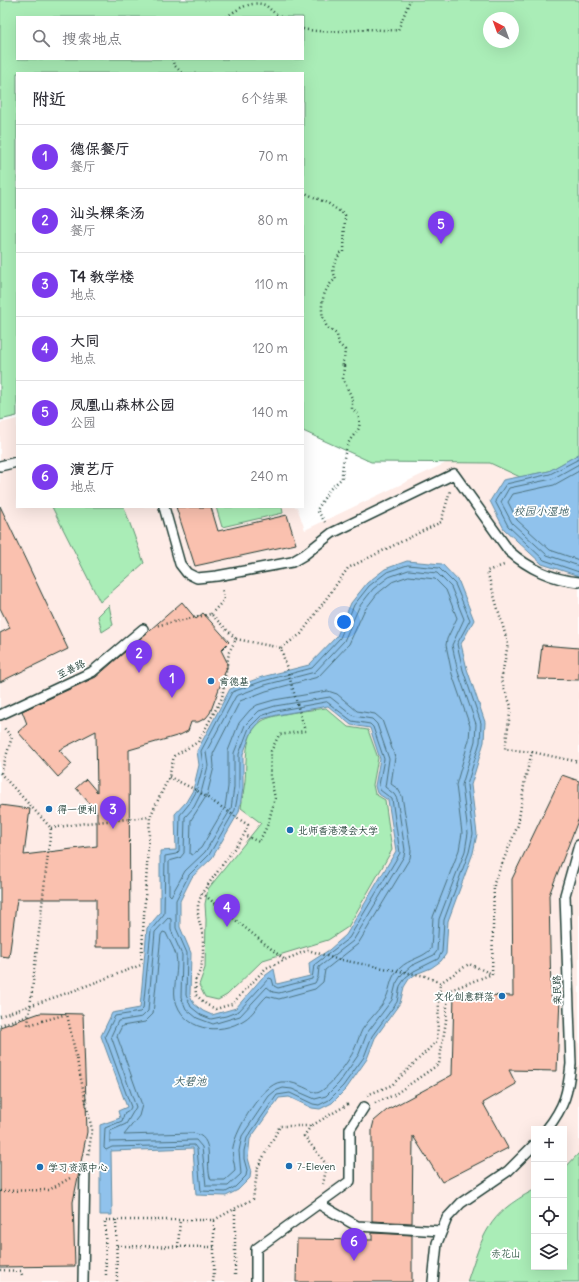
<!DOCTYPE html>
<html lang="zh">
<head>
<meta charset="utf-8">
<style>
	body { margin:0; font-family:Delius,"LXGW WenKai TC",sans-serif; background:#f2f2f3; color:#2b2b33 }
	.controls { position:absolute; right:12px; bottom:12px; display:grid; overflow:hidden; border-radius:0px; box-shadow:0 4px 16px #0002 }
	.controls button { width:36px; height:36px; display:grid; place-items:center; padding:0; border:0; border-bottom:1px solid #e1e1e2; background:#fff; color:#2b2b33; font:20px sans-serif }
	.compass { position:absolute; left:483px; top:12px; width:36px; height:36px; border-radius:50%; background:#fff; box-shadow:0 4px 16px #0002; rotate:319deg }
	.you { position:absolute; left:344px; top:622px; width:14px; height:14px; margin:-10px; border:3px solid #fff; border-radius:50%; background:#1a73e8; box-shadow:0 0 0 6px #1a73e833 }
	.badge { display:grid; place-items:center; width:26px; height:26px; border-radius:50%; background:#7c3aed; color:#fff; font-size:13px; font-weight:700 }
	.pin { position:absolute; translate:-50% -33px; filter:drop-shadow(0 1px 2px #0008) }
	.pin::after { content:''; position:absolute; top:21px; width:14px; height:12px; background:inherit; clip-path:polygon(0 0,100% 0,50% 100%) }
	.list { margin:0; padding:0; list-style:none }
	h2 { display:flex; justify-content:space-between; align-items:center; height:52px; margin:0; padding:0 16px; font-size:17px }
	h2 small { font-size:13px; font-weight:400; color:#7c7c81 }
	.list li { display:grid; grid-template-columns:26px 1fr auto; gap:12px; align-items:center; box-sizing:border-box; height:64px; padding:0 16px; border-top:1px solid #e1e1e2 }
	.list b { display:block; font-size:15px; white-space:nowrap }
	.list p { margin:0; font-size:13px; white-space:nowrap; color:#7c7c81 }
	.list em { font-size:13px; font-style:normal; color:#7c7c81 }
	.icon { flex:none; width:22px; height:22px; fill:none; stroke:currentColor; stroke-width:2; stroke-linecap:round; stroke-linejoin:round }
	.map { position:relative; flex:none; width:579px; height:1282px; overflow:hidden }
	.search { position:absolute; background:#fff; box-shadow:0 4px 16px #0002; left:16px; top:16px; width:288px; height:44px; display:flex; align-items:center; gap:10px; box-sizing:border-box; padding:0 14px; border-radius:0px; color:#7c7c81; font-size:15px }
	.panel { position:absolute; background:#fff; box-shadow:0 4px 16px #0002; left:16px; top:72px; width:288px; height:436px; border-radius:0px }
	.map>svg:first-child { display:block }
</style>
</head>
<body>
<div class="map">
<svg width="579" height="1282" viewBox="0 0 579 1282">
	<rect width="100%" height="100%" fill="#fff"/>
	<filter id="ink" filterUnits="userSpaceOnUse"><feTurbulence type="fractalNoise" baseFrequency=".025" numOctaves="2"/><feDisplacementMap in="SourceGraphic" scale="8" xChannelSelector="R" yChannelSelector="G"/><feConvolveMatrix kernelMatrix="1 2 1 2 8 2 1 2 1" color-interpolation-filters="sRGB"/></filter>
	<g filter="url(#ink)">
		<path fill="#feece7" d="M17 419V507H297L305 530 448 462 490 463 579 506V1153L564 1169V1129H534V1190L513 1201 480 1244 467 1282H0V423Z"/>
		<path fill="#aaedb7" stroke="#649576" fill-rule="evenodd" d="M0 0H579V454L549 471 520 477 490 463 371 462 303 431V73H17V416L0 420ZM17 17H303V59H17ZM489 18H513V42H489Z
			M52 507H124L144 563 100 602Z
			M216 507H282L283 513 222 527Z
			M109 605 113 625 102 632 98 616Z
			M326 708 348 727 368 730 378 758 373 785 375 794 385 800 392 850 348 927 328 940 263 960 227 995 218 1000 205 997 199 985 205 968 206 920 205 904 208 889 261 823 241 808C242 799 244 790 245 781 247 761 243 734 262 721 273 714 311 710 326 708Z
			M579 1153V1282H467C483 1235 487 1214 534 1190V1267H564V1169Z"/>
		<path fill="#90c2ec" stroke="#638da2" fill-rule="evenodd" d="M579 454V576L542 564 504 529 490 501 503 480 549 471Z
			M407 561 442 564 459 582 474 620 461 644 467 669 485 722 484 742 471 785 477 834 473 853 448 921 446 954 441 961 431 968 416 974 409 979 404 987 400 1003 375 1038 367 1059 346 1089 332 1103 320 1109 312 1108 289 1097 279 1098 250 1139 248 1158 251 1169 250 1178 238 1190 226 1196 196 1195 193 1148 111 1151 112 1215H100V1125L120 1118 118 1111 127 1107 101 1036 112 1013 140 1008 147 928 160 913V851L176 850 175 814 186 802 193 790 199 765 197 751 230 689 262 677 309 665 337 636 351 603 367 583 385 569ZM328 706 351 725 370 728 380 759 375 786 377 793 388 800 396 851 346 935 329 950 309 963 310 976 277 984 274 969 262 978 236 1008 212 1015 203 1011 194 1004 190 995 191 953 180 927V901L192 877 212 858 239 812 243 788V754L252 731 262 719 277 715Z"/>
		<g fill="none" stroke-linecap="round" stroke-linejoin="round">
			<path stroke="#4c727e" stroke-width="1" d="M579 459 550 474 506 484 495 501 508 526 544 560 579 572
				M579 464 552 479 509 488 501 502 512 523 547 555 579 566
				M579 471 554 485 513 494 508 502 517 520 550 550 579 560
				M408 565 439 568 455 584 470 620 457 644 463 670 481 723 480 742 467 785 473 834 469 852 444 920 442 952 438 959 414 971 406 977 400 986 397 1002 372 1036 364 1057 343 1086 329 1100 319 1105 313 1104 290 1093 277 1095 247 1138 244 1151V1159L247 1170 246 1176 235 1187 226 1192 201 1191 197 1149 194 1145 112 1147 106 1150 104 1148 105 1128 122 1121 124 1114 129 1111 131 1107 105 1036 115 1016 140 1012 143 1009 151 930 164 914 165 856 176 854 179 851 180 815 189 804 196 792 203 766 201 751 232 692 263 681 312 668 340 638 354 605 369 586 387 572Z
				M409 570 437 573 451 587 464 619 452 645 458 672 476 724 475 741 462 785 468 833 465 851 439 919 437 951 434 955 411 966 402 974 396 984 392 1000 367 1033 359 1054 339 1083 326 1096 315 1099 292 1089 283 1088 275 1091 269 1096 242 1136 239 1151 241 1174 228 1186H206L202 1147 196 1140 110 1142V1131L126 1124 136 1107 111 1036 118 1021 142 1017 148 1011 155 932 168 918 171 919V930L182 955 181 997 186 1009 197 1018 213 1024 240 1016 267 987 273 992 279 993 315 983 318 977 319 967 353 941 404 856 405 850 397 799 394 794 385 787 389 759 377 724 372 719 354 716 330 697 275 706 259 711 245 725 234 753V787L231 809 205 852 185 871 171 896 169 894V861L180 858 184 853 185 817 194 807 201 793 208 766 206 752 236 696 265 685 315 672 344 641 359 607 373 589 389 577Z
				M409 576 435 579 446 590 457 618 447 639 446 645 452 674 470 726 469 740 456 785 462 833 459 850 433 917 431 949C423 958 409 959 400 968 390 976 391 987 386 998 380 1010 369 1019 362 1030 359 1036 357 1044 354 1050 350 1060 326 1093 316 1093 305 1088 294 1081 281 1082 262 1084 236 1130 233 1147 231 1156 235 1163 235 1171L225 1180H211C204 1165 217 1136 192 1133L124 1135 139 1116 142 1105 117 1036 122 1026 145 1022 153 1014 161 935 163 932 166 933C169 940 174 948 176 955 179 969 173 985 175 998 182 1031 219 1036 244 1020 253 1015 259 1003 267 996L279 999 315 989 323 982 325 970 358 944 410 858 411 851 402 796 398 789 391 784 395 757 382 720 375 714 357 711 337 694 328 691 274 700 257 705 250 710 239 723 228 751V787L225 807 201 848 192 855 190 854 191 820 207 795 214 767 213 754 240 701 266 691 318 677 349 644 364 611 377 594 392 582Z
				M327 702 352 721 370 724 373 727 384 759 379 785 380 790 392 799 400 853 349 938 314 965 312 979 278 988 274 986 272 979 269 978 239 1011 226 1016 211 1019 201 1015 191 1007 186 995 187 953 176 928V900L189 875 209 855 235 810 239 788V754L249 728 261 716 276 711Z"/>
		</g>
		<path fill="#fac1af" stroke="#1f3d34" d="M0 506 68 649 0 682V633L10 628 0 608Z
			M176 507H211L218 531 287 515 296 544 195 566Z
			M182 602 196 619 203 613 229 642 221 650 227 662V667L210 713 206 718 198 722H191L188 731 180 735 129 750 130 947H96V899H17L9 957 0 956V805L30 809 24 855 97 846V812L76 788 86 779 97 792 96 731 59 750 72 764 58 777 18 732 27 724 22 711 96 677Z
			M542 645 579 648V680L538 679Z
			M562 775 579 781V818L549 895 551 997H560L557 1071 509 1070 516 1084 483 1103 508 1148 442 1182 413 1136 412 1223 372 1221V1129L374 1121 387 1110 452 1075 454 994 513 996 512 879Z
			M40 1013 83 1014 87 1132 73 1202 75 1266 0 1267V1027Z
			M372 1233 412 1235V1282H296L297 1239 372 1240Z"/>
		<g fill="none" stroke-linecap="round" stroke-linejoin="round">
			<defs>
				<path id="lane" d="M0 466 17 462
					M164 507 180 564 187 573 197 578 217 576 292 562 304 555 332 533 454 474 509 551C528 568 553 580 579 582
					M0 715 92 672 143 629
					M547 1129C565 1106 568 1092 571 1064L565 895 579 845
					M319 1204 357 1226 441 1231
					M83 1282 85 1169
					M256 1282V1249L350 1181V1129L364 1107
					M433 1282 437 1243 447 1218 461 1203 508 1171 534 1145"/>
			</defs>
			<use href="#lane" stroke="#1f3d34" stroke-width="12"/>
			<path stroke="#1f3d34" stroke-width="2.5" stroke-dasharray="1 3" stroke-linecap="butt" d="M227 17C236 9 253 0 265 5 271 9 274 14 281 17
				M303 29C322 33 340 31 358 30 371 28 385 31 398 30L410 0
				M172 59 174 65 182 73
				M303 192 329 204 345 215 344 252 340 253C335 264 330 266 336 279 322 288 318 310 326 325 328 330 334 331 337 335L339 344 345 350 344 360 342 363 343 367 344 366 343 379 352 398V409L358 414C363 434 354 430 348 444 344 454 342 467 342 478L329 490 317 510 325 522
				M211 614 224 600 222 588
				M236 639 281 648 305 731 279 735 271 751 270 776 275 798 268 824 259 842 244 835
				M281 648 301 634 348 568 441 522 450 491
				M532 752 579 762
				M0 773 51 828 28 1025 67 1014 92 1130 88 1156
				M1 773 12 737 4 728
				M169 777 196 790 248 825 244 835 202 893 198 905V917L203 935V954L201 969 195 981 196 995 207 1005 216 1009 232 1004 266 968 308 950 336 959 425 976 440 983 437 1041 392 1085 367 1095
				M51 828 86 823 150 817
				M202 893 285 960
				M440 983 469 964 492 974
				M0 1016 70 992 141 965 150 817 169 777 174 756 198 742 222 698 229 652 236 639 211 614 155 626
				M0 1025 29 1015
				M375 1103 394 1095 439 1064 446 1021 448 991 492 974 494 883 518 825 525 779 532 752 505 749 511 706 501 680 508 644 487 571 504 565
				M311 1126 304 1136 327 1165 323 1184
				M0 1191 49 1190 72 1177
				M235 1210V1278
				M116 1220 117 1282
				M117 1246 214 1247
				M178 1247 180 1220
				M0 1270 21 1271 22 1275
				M106 1275 105 1220H214L253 1199 258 1167 280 1126H311L350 1103
				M213 1282 214 1273V1220"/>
			<use href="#lane" stroke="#fff" stroke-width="9"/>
		</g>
	</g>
	<g fill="#1f6fb2" stroke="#fff" stroke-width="1.5">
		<circle cx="211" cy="681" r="4"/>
		<circle cx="49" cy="809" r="4"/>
		<circle cx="290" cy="830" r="4"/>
		<circle cx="502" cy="996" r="4"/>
		<circle cx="289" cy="1166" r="4"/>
		<circle cx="40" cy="1167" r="4"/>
	</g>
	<g text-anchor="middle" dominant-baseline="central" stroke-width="3.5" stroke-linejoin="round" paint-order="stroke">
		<g font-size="10" fill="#1f3d34" stroke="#fff">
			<text transform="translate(71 669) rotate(-26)">至善路</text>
			<text transform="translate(557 990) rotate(-92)">亲民路</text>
		</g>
		<g font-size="10" fill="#1f3d34" stroke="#fff" text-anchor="start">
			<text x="219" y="681">肯德基</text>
			<text x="57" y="809">得一便利</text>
			<text x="298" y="830">北师香港浸会大学</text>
			<text x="494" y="996" text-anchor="end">文化创意群落</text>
			<text x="297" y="1166">7-Eleven</text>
			<text x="48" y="1167">学习资源中心</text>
		</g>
		<g font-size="10" fill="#3b604e" stroke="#fff">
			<text x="506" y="1253">赤花山</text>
		</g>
		<g font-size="11" font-style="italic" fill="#3b5e62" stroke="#fff">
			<text x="541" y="511">校园小湿地</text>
			<text x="190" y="1081">大碧池</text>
		</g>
	</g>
</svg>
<div class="controls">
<button>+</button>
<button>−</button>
<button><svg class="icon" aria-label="locate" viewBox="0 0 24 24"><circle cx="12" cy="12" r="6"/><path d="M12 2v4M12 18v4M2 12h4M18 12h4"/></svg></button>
<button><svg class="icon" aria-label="layers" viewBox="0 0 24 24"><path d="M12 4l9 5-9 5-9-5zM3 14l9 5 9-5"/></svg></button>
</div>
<svg class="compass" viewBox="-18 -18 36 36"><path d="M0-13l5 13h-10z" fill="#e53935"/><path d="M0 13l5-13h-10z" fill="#7c7c81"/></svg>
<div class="you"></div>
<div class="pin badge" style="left:172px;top:698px">1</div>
<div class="pin badge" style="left:139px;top:673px">2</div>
<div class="pin badge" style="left:113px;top:829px">3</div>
<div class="pin badge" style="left:227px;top:927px">4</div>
<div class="pin badge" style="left:441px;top:244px">5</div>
<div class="pin badge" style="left:354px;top:1261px">6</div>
<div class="search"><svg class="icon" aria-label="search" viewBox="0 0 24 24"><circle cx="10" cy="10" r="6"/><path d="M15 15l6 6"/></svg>搜索地点</div>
<section class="panel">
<h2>附近<small>6个结果</small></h2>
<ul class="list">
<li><span class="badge">1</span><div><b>德保餐厅</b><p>餐厅</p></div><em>70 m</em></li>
<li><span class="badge">2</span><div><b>汕头粿条汤</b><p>餐厅</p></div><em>80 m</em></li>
<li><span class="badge">3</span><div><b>T4 教学楼</b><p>地点</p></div><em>110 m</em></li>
<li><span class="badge">4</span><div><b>大同</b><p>地点</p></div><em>120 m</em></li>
<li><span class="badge">5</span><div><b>凤凰山森林公园</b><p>公园</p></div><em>140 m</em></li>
<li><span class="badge">6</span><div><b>演艺厅</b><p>地点</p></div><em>240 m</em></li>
</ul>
</section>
</div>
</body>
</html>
